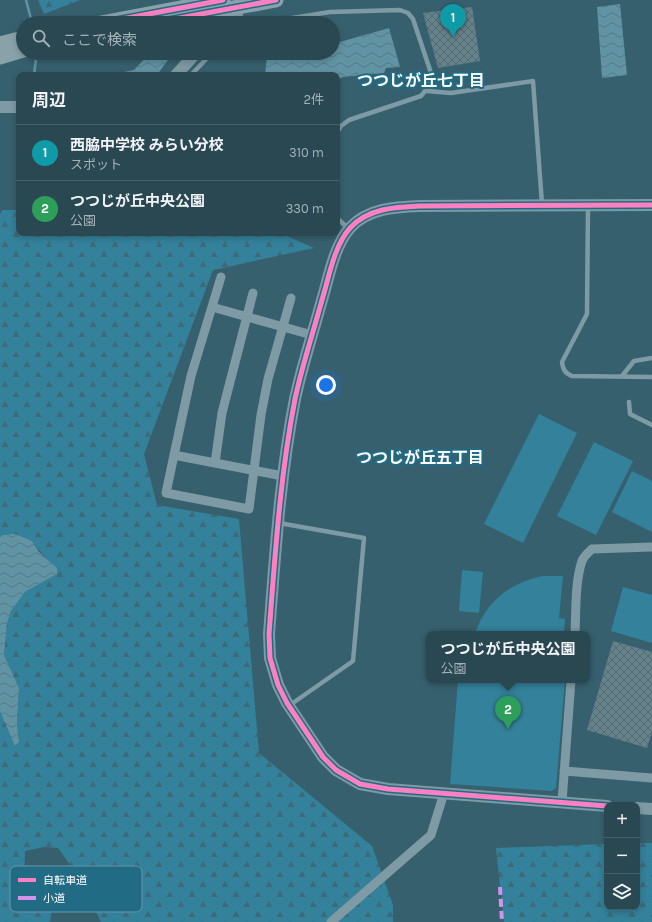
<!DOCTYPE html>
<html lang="ja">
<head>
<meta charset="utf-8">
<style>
	body { margin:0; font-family:Karla,"Noto Sans JP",sans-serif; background:#35525c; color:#f1f3f6 }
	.controls { position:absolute; right:12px; bottom:12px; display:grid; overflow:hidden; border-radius:8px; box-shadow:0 2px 6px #0003 }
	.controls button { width:36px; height:36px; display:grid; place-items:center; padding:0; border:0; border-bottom:1px solid #456069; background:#294852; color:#f1f3f6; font:20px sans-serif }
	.you { position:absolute; left:326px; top:385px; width:14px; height:14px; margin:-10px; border:3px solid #fff; border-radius:50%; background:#1a73e8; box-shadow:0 0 0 6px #1a73e833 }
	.badge { display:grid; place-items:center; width:26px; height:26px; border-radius:50%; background:#eead8d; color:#fff; font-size:13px; font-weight:700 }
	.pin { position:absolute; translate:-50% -33px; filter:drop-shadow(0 1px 2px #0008) }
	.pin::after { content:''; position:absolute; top:21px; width:14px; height:12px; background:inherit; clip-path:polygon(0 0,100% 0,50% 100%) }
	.popup { position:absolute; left:426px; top:631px; width:164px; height:52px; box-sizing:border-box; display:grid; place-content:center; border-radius:8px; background:#294852; filter:drop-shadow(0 1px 3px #0005); font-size:13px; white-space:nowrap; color:#a5b2b8 }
	.popup b { font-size:15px; color:#f1f3f6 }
	.popup::after { content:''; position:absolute; left:50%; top:100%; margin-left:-8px; border:8px solid transparent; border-top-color:#294852 }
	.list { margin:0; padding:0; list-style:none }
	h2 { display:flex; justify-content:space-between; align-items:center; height:52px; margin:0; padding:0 16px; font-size:17px }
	h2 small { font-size:13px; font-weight:400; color:#a5b2b8 }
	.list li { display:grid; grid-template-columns:26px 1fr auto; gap:12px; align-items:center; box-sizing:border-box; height:56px; padding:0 16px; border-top:1px solid #456069 }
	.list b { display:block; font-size:15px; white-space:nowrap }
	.list p { margin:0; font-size:13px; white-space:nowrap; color:#a5b2b8 }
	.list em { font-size:13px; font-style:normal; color:#a5b2b8 }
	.icon { flex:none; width:22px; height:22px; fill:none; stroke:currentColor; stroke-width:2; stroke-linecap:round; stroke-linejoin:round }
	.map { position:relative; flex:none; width:652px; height:922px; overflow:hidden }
	.search { position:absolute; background:#294852; box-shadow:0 2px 6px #0003; left:16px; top:16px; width:324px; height:44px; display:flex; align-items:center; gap:10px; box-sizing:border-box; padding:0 14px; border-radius:22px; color:#a5b2b8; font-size:15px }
	.panel { position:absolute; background:#294852; box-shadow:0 2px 6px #0003; left:16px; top:72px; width:324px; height:164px; border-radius:8px }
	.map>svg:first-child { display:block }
</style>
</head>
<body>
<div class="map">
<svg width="652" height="922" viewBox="0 0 652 922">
	<defs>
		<pattern id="forest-firs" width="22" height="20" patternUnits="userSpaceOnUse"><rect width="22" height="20" fill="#33819a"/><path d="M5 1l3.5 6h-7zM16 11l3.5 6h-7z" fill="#3e6977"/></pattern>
		<pattern id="water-waves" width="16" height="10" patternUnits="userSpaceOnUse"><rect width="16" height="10" fill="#6093a4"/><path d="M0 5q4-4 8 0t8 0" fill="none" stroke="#597a85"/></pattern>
		<pattern id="building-cross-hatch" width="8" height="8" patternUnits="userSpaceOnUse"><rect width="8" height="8" fill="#64828c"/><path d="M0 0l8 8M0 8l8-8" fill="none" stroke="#596a6f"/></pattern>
	</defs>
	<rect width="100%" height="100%" fill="#37606e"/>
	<path fill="url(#forest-firs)" d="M38 0H80L44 14Z
		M2 210H19V233H280L314 248 213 270 144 454 157 505 239 519 259 753 372 846 393 905V922H101L81 880 58 848 44 847 25 851 24 885 52 910 50 922H0V711L15 745 19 742 17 723 19 688 4 655 7 623 11 611 25 592 57 574C52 560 40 554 32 541L3 535 0 537V214Z
		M637 843H652V922H504L496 848 607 844V907H637Z"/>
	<path fill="#33819a" d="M539 414 577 433 523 543 484 524Z
		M594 442 633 461 596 535 557 516Z
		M632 471 652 481V532L612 512Z
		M462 570 483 572 479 613 459 611Z
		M543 576H563L559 618 565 619 564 634H475C485 602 511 582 543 576Z
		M623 587 652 595V643L611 631Z
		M458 680H565L556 788 552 791 450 784Z"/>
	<path fill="url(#water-waves)" d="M620 4 627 75 602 78 597 7Z
		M389 28 400 67 386 68 384 73 343 77 337 80V75H265L267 56 282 53H333V44Z
		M150 53H173L157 75H122L124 72 134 70Z
		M15 534 32 541 39 552 57 568V574L25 592 11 611 7 623 4 655 19 688 17 723 19 742 15 746 0 711V537L3 535Z"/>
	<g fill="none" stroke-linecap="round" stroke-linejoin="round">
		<path stroke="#6093a4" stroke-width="2.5" d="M26 0 31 19
			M34 75 36 59"/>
	</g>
	<path fill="url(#building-cross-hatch)" d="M472 7 480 61 438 68 423 13Z
		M613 641 652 652V732L647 748 587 730Z"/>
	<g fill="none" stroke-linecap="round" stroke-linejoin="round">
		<path stroke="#7e9aa4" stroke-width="4.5" d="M261 23 330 12 400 10 408 13 413 19 432 76 430 85 421 96 349 120 341 126 337 133
			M191 75 212 53
			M427 91 451 93 533 81 542 204
			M588 206 587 314 562 362C563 370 565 373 572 376L652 377
			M337 218 349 229
			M622 376 634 361 652 358
			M629 402 630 414 652 425
			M279 523 364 538 353 661 290 705"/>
		<path stroke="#7e9aa4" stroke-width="9" d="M253 293 222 413 215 463 283 476
			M212 307 312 335
			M174 455 191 376 221 277
			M215 463 174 455 166 493 249 509 261 415 268 379 291 298
			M575 634C576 612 575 581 582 561 584 556 588 553 592 549L652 547
			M564 771 652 778
			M562 802 571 680
			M331 922 431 835 444 793"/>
		<path stroke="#7e9aa4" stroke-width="12" d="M234 23 237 15 236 8
			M176 75 196 53
			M0 107H19
			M607 806 388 789 360 784 336 770 323 757 287 703 278 685 270 658 269 634C275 556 280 476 295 399 302 366 313 333 322 300 329 277 334 246 350 228 368 208 396 207 420 206L652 205
			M637 808 652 809"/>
		<path stroke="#89a2aa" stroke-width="15" d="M101 23 223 0
			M153 23 276 0
			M0 44 23 38
			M0 57 23 50"/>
		<path stroke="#d193ec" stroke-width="4" stroke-dasharray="8 4" stroke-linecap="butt" d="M500 887 502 922"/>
		<defs>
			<path id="cycleway" d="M101 23 223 0
				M153 23 276 0
				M607 806 388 789 360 784 336 770 323 757 287 703 278 685 270 658 269 634C275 556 280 476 295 399 302 366 313 333 322 300 329 277 334 246 350 228 368 208 396 207 420 206L652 205"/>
		</defs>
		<use href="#cycleway" stroke="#216c84" stroke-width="8"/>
		<use href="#cycleway" stroke="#ff80c0" stroke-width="5"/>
	</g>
	<g text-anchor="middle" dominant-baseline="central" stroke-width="4" stroke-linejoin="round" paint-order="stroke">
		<g font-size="16" font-weight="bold" fill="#fff" stroke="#216c84">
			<text x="421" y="80">つつじが丘七丁目</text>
			<text x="420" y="457">つつじが丘五丁目</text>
		</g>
	</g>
	<rect x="10" y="866" width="132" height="46" rx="6" fill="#216c84" stroke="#6498a9" stroke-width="1"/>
	<rect x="18" y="878" width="18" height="4" fill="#ff80c0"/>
	<rect x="18" y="896" width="18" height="4" fill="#d193ec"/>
	<g font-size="11" fill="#fff">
		<text x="43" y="884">自転車道</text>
		<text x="43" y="902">小道</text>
	</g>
</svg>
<div class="controls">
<button>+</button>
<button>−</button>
<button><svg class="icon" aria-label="layers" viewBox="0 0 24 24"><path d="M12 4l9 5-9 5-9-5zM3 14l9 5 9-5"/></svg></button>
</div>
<div class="you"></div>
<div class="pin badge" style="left:453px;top:37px;background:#0f9aa8">1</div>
<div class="pin badge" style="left:508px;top:729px;background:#2e9e5b">2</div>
<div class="popup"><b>つつじが丘中央公園</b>公園</div>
<div class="search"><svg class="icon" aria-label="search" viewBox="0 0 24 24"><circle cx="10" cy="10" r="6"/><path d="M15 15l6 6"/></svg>ここで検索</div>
<section class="panel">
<h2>周辺<small>2件</small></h2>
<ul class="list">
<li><span class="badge" style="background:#0f9aa8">1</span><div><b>西脇中学校 みらい分校</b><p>スポット</p></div><em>310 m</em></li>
<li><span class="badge" style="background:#2e9e5b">2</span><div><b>つつじが丘中央公園</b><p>公園</p></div><em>330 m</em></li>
</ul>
</section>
</div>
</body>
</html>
